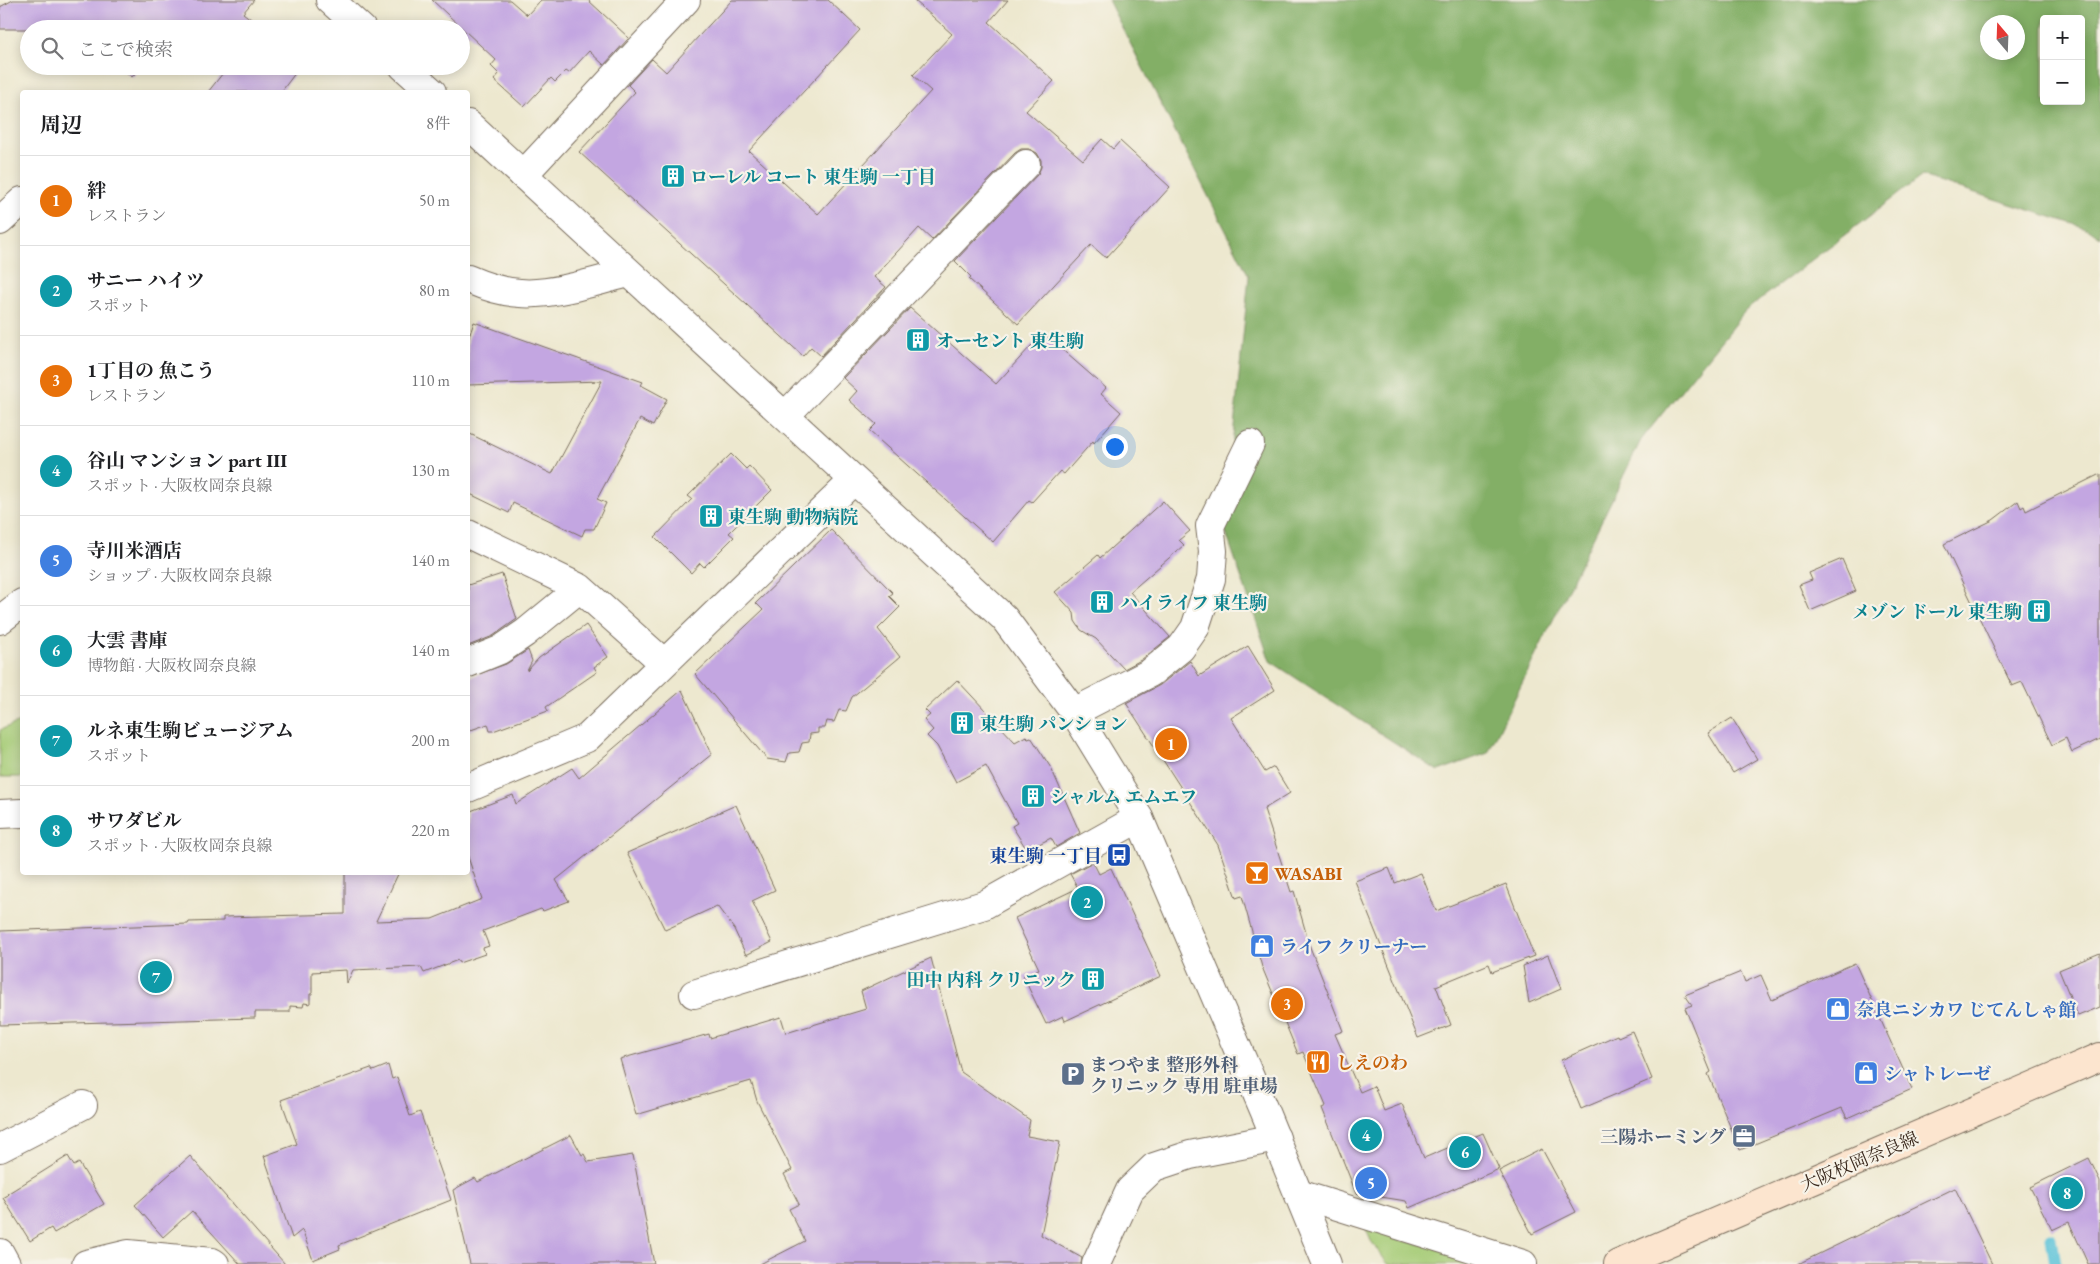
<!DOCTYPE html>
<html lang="ja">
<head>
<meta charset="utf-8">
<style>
	body { margin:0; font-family:"EB Garamond","Noto Serif JP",serif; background:#f6f6f6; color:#202124 }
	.controls { position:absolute; right:15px; top:15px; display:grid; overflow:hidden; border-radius:5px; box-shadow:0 2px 12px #0003 }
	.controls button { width:45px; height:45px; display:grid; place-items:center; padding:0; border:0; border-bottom:1px solid #e0e0e0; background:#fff; color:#202124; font:25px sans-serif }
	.compass { position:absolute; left:1980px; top:15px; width:45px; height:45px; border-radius:50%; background:#fff; box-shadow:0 2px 12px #0003; rotate:341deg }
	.you { position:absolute; left:1114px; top:446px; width:18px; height:18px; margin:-12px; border:4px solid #fff; border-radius:50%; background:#1a73e8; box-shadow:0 0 0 8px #1a73e833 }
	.badge { display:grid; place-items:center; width:32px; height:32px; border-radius:50%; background:#db2777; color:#fff; font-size:16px; font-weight:700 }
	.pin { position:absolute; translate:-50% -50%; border:2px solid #fff; box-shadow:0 1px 5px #0006 }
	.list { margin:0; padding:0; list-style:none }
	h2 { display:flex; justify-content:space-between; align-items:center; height:65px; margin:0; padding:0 20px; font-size:21px }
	h2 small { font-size:16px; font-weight:400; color:#757577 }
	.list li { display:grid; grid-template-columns:32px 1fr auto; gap:15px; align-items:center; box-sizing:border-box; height:90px; padding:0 20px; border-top:1px solid #e0e0e0 }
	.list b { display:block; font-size:19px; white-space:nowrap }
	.list p { margin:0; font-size:16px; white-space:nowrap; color:#757577 }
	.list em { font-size:16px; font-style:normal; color:#757577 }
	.icon { flex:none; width:28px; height:28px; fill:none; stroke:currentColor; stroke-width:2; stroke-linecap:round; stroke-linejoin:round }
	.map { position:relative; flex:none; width:2100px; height:1264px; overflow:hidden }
	.search { position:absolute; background:#fff; box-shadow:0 2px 12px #0003; left:20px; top:20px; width:450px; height:55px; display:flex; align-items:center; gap:12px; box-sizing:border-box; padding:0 18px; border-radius:28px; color:#757577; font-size:19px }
	.panel { position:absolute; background:#fff; box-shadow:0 2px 12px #0003; left:20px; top:90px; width:450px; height:785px; border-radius:5px }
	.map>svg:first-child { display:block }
</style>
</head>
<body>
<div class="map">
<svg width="2100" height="1264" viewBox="0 0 2100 1264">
	<rect width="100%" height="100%" fill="#f7f3e8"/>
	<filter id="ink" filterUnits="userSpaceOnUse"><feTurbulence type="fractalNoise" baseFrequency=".02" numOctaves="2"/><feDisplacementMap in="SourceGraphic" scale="10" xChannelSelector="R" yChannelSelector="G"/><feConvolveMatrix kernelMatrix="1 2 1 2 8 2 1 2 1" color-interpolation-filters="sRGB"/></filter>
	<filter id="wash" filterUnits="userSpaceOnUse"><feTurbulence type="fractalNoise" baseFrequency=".0096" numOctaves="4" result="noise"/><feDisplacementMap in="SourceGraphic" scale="20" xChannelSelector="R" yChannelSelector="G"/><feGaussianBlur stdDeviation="1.12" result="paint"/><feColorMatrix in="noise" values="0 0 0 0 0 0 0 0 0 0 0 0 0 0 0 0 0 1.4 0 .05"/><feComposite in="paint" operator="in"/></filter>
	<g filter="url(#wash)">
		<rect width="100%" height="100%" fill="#ede8cf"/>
		<path fill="#a4cb75" stroke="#707a4a" d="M22 721V777H0V730Z
			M1363 1222 1392 1236 1394 1239 1454 1250 1489 1264H1388L1371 1241Z"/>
		<path fill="#83af66" stroke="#5f6c42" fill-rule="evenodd" d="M1108 0H2100V237L2089 229 1922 176 1745 311 1641 440 1488 753 1438 771 1270 661 1224 527 1249 276ZM2044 19H2081V101H2044ZM1988 22H2018V52H1988Z"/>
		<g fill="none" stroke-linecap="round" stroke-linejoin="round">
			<path stroke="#5cc3d9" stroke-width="11" d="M2051 1238 2055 1264"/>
		</g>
		<g id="blocks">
			<path fill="#c3a6e1" d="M13 0H254L243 13 264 29H0V7Z
				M432 0H510L527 15 541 0H588L629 38 604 65 589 51 569 73 566 71 555 82 551 78 524 107 494 80 499 74 491 66 496 60Z
				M732 0H828L860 30 749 151 818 214 931 91 913 75 952 34 914 0H1008L989 22 1054 81 1026 111 1083 160 1102 139 1113 149 1120 141 1170 187 1106 258 1091 245 1018 324 969 279 971 277 955 261 1038 174 1041 167V160L1037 153 1029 149H1021L1015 153 932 240 919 228 874 277 886 287 821 356 811 347 803 356 579 152 635 92 628 85 652 59 666 72Z
				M119 66H142L132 77Z
				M214 66H295L293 69 296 72 281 92H208L223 73Z
				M910 308 996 384 1043 333 1106 388 1101 394 1121 412 1094 443 1093 441 1064 474 1060 471 1032 502 1029 500 993 542 869 431 876 424 849 400 857 391 843 378Z
				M474 322 643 382 641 385 667 399 653 426 640 419 597 499 606 503 594 529H585L582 536 513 503 509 513 468 493V433L552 474 602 381 468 385V340Z
				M731 454 746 469 749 466 772 490 729 533 734 537 704 567 700 563 691 573 655 537 692 499 688 496Z
				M2100 474V739L2072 752 2066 738 2052 745 2022 682 2012 686 1944 544 1993 520 2018 501 2021 508 2024 506 2026 511Z
				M1163 501 1190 531 1179 540 1184 545 1130 592 1170 637 1141 660 1124 669 1096 639 1081 630 1075 621 1074 613 1055 592 1098 555 1100 558Z
				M831 530 893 593 889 596 900 607 878 629 900 657 852 697 846 711 839 710 834 722 827 721 825 728H818V733L810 734 809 742 802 743 799 752 789 753 786 762 767 759 695 674 763 610 756 603Z
				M1842 559 1856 591 1810 611 1799 585 1812 580 1809 573Z
				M502 574 517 619 493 636 468 646V585Z
				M586 625 608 657 594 667 597 672 546 707 548 711 493 731H490L488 724 468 731V678L506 664 528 650 532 661 527 671 539 658Z
				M1248 646 1275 690 1231 718 1265 772 1274 767 1290 793 1264 809 1291 892 1294 891 1310 947 1343 1031 1335 1034 1360 1092 1374 1086 1384 1111 1402 1104 1424 1158 1483 1133 1499 1169 1409 1208 1406 1201 1356 1193 1322 1108 1326 1106 1303 1052 1298 1054 1262 967 1242 896 1236 898 1218 845 1126 703 1160 685 1190 661 1199 676Z
				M957 680 1015 742 1026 736 1028 738 1031 737 1051 768 1080 833 1056 847 1051 838 1027 850 1012 826 1017 823 986 766 956 782 937 746 927 736 933 730 924 720 930 715 925 710Z
				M682 690 712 754 556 880 569 901 543 911 541 909 483 931 489 946 483 948 485 954 459 963 458 960 424 973 421 967 353 970 347 983 346 970 312 972V994H310V1004L304 1003 303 1007 290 1006V1012H255V1018L0 1025V931L188 924 189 922 223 921V917L345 914V872H399L376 921 432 919 482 899 468 857V812L513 795 516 804 572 768 579 778Z
				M1732 718 1757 759 1733 773 1708 733Z
				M736 805 775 890 752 901 772 942 746 955 734 929 717 906 665 930 627 853Z
				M1093 862 1099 874 1111 868 1161 976 1065 1021 1063 1016 1046 1024 1023 976 1039 969 1015 918 1078 888 1070 874Z
				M1389 868 1395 883 1421 873 1436 911 1506 884 1534 956 1492 972 1489 964 1436 986 1451 1025 1418 1038 1355 881Z
				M2100 953V1007L2078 1016 2059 970Z
				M1548 955 1561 989 1529 1003 1523 966Z
				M931 958 961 1072 1030 1120 1027 1136 1060 1142 1041 1235 1082 1258 1081 1264H760L805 1241 789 1209 799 1204 784 1174 792 1170 757 1101 751 1081 636 1115 620 1059 709 1034 710 1038 781 1017 786 1033 866 1009 861 991Z
				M1855 963 1912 1089 1847 1118 1842 1108 1740 1150 1708 1074 1711 1072 1685 1008 1692 1005 1685 995 1741 972 1745 982 1761 975 1772 1000Z
				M1632 1031 1652 1079 1581 1109 1561 1060 1617 1035 1618 1037Z
				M388 1065 392 1079 397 1077 410 1116 420 1112 451 1200 339 1245 340 1249 313 1260 302 1230 292 1238 264 1156 297 1144 281 1100 371 1068 373 1071Z
				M571 1135 582 1155 584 1154 588 1162 633 1155 654 1264H470L453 1190 475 1178 478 1182Z
				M1542 1149 1576 1212 1532 1234 1499 1171Z
				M68 1156 74 1166 79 1163 104 1204 54 1233 51 1228 30 1241 3 1198 8 1195 7 1194Z
				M190 1156 285 1264H240L192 1211 163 1237 135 1205Z
				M2089 1158 2100 1181V1264H2088L2069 1222 2052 1230 2030 1187Z
				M1955 1188 1992 1264H1798Z"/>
		</g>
	</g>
	<g filter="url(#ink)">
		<use href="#blocks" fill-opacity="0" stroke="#796c5c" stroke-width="1"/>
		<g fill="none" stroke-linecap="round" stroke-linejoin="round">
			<defs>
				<path id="minor" d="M523 175 686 0
					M0 221 22 201
					M468 279C484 286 502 292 520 293 550 296 598 281 628 273
					M786 415 1026 164
					M468 534 580 588 664 663
					M0 620 22 603
					M468 663 500 650 525 633 580 588
					M1074 712 1150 673 1181 648 1195 628 1211 579 1213 551 1210 526 1250 444
					M468 788 587 738 853 481
					M0 814 22 813
					M694 994 984 905 1139 818
					M0 1148 83 1105
					M1299 1194 1523 1264
					M0 1253 6 1264
					M86 1264 128 1254 212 1262 215 1264
					M1096 1264 1130 1190 1154 1167 1190 1155 1276 1138"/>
				<path id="tertiary" d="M330 0 362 29
					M403 66 432 92
					M468 124 1004 618 1074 712 1139 818 1264 1110 1327 1264"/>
				<path id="secondary" d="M1618 1264 2100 1057"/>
			</defs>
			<use href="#minor" stroke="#796c5c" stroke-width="30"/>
			<use href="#tertiary" stroke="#796c5c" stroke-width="30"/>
			<use href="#secondary" stroke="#796c5c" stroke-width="30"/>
			<use href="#minor" stroke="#fff" stroke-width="28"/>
			<use href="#tertiary" stroke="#fff" stroke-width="28"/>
			<use href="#secondary" stroke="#fce5cf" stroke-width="28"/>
		</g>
	</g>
	<defs>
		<symbol id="building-square" viewBox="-11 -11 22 22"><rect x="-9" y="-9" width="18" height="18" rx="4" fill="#0f9aa8" stroke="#f7f3e8"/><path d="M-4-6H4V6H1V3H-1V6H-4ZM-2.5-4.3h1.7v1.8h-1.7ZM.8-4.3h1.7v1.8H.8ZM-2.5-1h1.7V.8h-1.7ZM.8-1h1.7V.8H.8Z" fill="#fff"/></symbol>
		<symbol id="bus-square" viewBox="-11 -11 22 22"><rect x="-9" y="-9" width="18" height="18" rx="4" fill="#1a4fb4" stroke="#f7f3e8"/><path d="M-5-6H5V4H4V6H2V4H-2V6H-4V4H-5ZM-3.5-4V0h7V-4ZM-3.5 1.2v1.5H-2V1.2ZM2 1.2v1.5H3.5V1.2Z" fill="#fff"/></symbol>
		<symbol id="bar-square" viewBox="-11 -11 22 22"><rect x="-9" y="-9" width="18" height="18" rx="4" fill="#e8710a" stroke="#f7f3e8"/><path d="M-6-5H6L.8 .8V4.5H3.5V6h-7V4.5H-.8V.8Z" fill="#fff"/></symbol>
		<symbol id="shop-square" viewBox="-11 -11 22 22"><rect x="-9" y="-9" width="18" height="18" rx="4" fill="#3f7fe0" stroke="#f7f3e8"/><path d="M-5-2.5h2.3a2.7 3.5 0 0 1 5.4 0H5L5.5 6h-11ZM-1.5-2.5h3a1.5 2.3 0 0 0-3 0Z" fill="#fff"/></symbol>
		<symbol id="restaurant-square" viewBox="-11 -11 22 22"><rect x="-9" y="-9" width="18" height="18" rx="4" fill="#e8710a" stroke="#f7f3e8"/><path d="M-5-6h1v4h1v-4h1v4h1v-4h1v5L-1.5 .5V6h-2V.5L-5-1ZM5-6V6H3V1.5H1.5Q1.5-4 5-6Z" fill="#fff"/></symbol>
		<symbol id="parking-square" viewBox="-11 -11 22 22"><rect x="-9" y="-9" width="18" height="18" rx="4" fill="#5c6f8a" stroke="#f7f3e8"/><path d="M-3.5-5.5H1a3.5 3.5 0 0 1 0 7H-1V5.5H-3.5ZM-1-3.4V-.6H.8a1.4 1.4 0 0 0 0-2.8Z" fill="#fff"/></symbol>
		<symbol id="office-square" viewBox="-11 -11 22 22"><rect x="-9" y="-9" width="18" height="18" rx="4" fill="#5c6f8a" stroke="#f7f3e8"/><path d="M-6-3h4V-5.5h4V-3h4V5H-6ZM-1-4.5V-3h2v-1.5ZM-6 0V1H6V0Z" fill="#fff"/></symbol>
	</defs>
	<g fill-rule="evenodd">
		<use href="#building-square" x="659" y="162" width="28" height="28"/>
		<use href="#building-square" x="904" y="326" width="28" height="28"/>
		<use href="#building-square" x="697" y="502" width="28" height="28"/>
		<use href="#building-square" x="1088" y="588" width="28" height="28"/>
		<use href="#building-square" x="2025" y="597" width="28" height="28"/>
		<use href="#building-square" x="948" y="709" width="28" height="28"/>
		<use href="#building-square" x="1019" y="782" width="28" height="28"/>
		<use href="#bus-square" x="1105" y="841" width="28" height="28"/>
		<use href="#bar-square" x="1243" y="859" width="28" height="28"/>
		<use href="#shop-square" x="1248" y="932" width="28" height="28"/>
		<use href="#building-square" x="1079" y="965" width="28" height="28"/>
		<use href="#shop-square" x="1824" y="995" width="28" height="28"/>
		<use href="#restaurant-square" x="1304" y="1048" width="28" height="28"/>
		<use href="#shop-square" x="1852" y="1059" width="28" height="28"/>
		<use href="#parking-square" x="1059" y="1060" width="28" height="28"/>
		<use href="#office-square" x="1730" y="1122" width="28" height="28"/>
	</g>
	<g text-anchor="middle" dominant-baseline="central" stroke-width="4.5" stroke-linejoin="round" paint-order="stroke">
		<g font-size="18" font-weight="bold" fill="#0d838f" stroke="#f7f3e8" text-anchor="start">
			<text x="690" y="176">ローレル コート 東生駒 一丁目</text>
			<text x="936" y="340">オーセント 東生駒</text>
			<text x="728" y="516">東生駒 動物病院</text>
			<text x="1120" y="602">ハイライフ 東生駒</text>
			<text x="2022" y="611" text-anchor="end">メゾン ドール 東生駒</text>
			<text x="980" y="723">東生駒 パンション</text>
			<text x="1050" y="796">シャルム エムエフ</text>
			<text x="1076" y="979" text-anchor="end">田中 内科 クリニック</text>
		</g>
		<g font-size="18" font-weight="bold" fill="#164399" stroke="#f7f3e8" text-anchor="end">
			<text x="1102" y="855">東生駒 一丁目</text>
		</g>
		<g font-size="18" font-weight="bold" fill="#c56008" stroke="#f7f3e8" text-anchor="start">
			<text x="1274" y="873">WASABI</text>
			<text x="1336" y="1062">しえのわ</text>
		</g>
		<g font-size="18" font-weight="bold" fill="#366cbe" stroke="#f7f3e8" text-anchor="start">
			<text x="1280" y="946">ライフ クリーナー</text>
			<text x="1856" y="1009">奈良ニシカワ じてんしゃ館</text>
			<text x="1884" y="1073">シャトレーゼ</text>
		</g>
		<g font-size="18" font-weight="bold" fill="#4e5e75" stroke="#f7f3e8" text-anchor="start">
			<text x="1090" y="1064">まつやま 整形外科<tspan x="1090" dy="21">クリニック 専用 駐車場</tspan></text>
			<text x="1726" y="1136" text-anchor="end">三陽ホーミング</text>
		</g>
		<g font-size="18" fill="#3b2a1e" stroke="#f7f3e8">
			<text transform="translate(1859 1161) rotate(-23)">大阪枚岡奈良線</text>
		</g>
	</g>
</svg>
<div class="controls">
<button>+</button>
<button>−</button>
</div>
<svg class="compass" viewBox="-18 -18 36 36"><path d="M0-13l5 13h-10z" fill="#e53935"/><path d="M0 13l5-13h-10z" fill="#757577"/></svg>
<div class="you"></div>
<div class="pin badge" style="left:1171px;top:744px;background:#e8710a">1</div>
<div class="pin badge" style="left:1087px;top:902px;background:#0f9aa8">2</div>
<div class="pin badge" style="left:1287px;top:1004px;background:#e8710a">3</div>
<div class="pin badge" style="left:1366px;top:1135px;background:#0f9aa8">4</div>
<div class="pin badge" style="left:1371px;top:1183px;background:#3f7fe0">5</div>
<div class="pin badge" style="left:1465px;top:1152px;background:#0f9aa8">6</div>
<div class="pin badge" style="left:156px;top:977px;background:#0f9aa8">7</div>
<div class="pin badge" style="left:2067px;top:1193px;background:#0f9aa8">8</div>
<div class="search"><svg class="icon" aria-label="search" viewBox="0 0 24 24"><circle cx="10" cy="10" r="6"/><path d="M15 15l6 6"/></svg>ここで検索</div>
<section class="panel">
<h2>周辺<small>8件</small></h2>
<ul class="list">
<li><span class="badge" style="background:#e8710a">1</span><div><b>絆</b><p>レストラン</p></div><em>50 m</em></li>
<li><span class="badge" style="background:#0f9aa8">2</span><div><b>サニー ハイツ</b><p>スポット</p></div><em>80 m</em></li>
<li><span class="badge" style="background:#e8710a">3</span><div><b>1丁目の 魚こう</b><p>レストラン</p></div><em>110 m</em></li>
<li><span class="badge" style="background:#0f9aa8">4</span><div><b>谷山 マンション part III</b><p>スポット · 大阪枚岡奈良線</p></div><em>130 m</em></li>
<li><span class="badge" style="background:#3f7fe0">5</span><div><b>寺川米酒店</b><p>ショップ · 大阪枚岡奈良線</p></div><em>140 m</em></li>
<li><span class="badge" style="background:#0f9aa8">6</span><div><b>大雲 書庫</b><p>博物館 · 大阪枚岡奈良線</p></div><em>140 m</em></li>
<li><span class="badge" style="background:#0f9aa8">7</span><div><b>ルネ東生駒ビュージアム</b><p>スポット</p></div><em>200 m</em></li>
<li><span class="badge" style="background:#0f9aa8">8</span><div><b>サワダビル</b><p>スポット · 大阪枚岡奈良線</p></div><em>220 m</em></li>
</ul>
</section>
</div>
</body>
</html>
